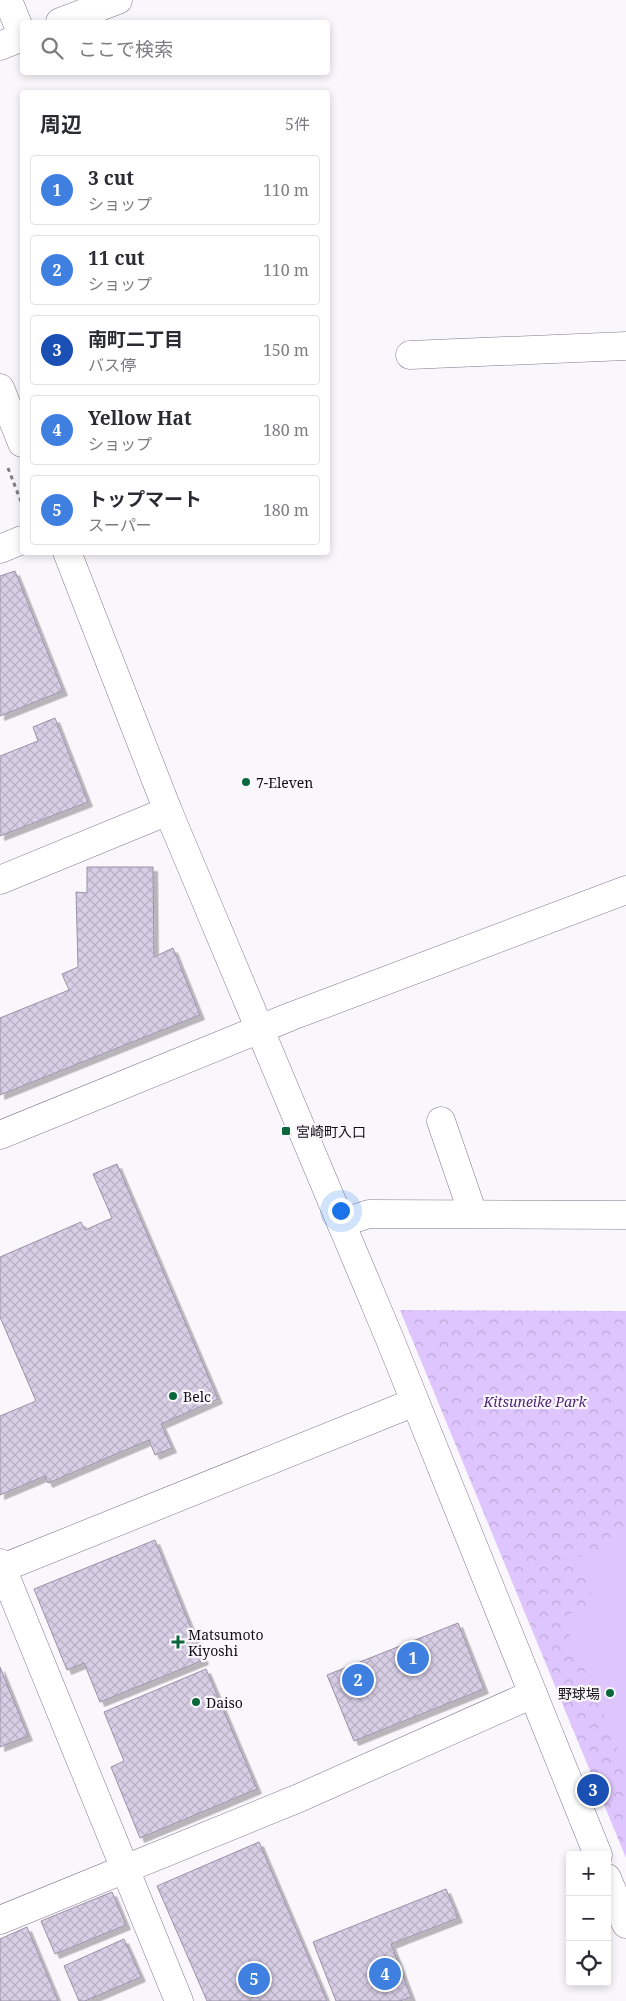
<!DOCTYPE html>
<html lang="ja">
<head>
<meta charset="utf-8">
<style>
	body { margin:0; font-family:"Noto Serif","Noto Sans JP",serif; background:#f2f2f3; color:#2b2b33 }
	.controls { position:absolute; right:15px; bottom:15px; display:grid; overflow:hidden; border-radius:5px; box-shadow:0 2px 8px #0003 }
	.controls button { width:45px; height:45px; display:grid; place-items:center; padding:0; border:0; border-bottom:1px solid #e1e1e2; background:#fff; color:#2b2b33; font:25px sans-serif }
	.you { position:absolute; left:340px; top:1210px; width:18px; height:18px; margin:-12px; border:4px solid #fff; border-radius:50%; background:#1a73e8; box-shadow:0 0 0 8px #1a73e833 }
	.badge { display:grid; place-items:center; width:32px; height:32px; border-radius:50%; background:#db2777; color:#fff; font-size:16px; font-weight:700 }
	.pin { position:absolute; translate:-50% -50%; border:2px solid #fff; box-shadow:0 1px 5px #0006 }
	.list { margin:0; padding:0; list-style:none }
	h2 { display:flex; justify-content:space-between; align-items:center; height:65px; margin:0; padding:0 20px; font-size:21px }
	h2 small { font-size:16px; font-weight:400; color:#7c7c81 }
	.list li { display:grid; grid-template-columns:32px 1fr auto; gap:15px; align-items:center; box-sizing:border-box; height:70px; margin:0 10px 10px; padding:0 10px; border:1px solid #e1e1e2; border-radius:5px }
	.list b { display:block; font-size:19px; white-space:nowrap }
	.list p { margin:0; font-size:16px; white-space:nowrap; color:#7c7c81 }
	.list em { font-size:16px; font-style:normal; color:#7c7c81 }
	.icon { flex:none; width:28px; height:28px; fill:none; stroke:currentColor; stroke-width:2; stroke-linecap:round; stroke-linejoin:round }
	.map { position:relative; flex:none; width:626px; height:2001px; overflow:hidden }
	.search { position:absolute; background:#fff; box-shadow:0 2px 8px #0003; left:20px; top:20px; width:310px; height:55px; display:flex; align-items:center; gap:12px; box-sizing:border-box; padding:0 18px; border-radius:5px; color:#7c7c81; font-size:19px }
	.panel { position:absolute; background:#fff; box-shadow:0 2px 8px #0003; left:20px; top:90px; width:310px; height:465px; border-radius:5px }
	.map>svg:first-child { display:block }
</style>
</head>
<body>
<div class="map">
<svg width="626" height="2001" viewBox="0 0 626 2001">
	<defs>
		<pattern id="forest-crowns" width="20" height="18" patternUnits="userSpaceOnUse" patternTransform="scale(1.25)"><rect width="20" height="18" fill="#dec5fd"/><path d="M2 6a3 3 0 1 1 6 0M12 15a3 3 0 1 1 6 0" fill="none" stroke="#bda8d8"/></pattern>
		<pattern id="building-cross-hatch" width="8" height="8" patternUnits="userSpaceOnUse" patternTransform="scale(1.25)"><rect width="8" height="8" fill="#d8cee5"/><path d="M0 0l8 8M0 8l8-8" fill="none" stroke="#b8b0c4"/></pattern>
		<filter id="shadow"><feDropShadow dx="4.5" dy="4.5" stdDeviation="0" flood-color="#0004"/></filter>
	</defs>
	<rect width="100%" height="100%" fill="#faf7fc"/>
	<path fill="url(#forest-crowns)" d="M400 1310 626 1311V1858Z"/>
	<path fill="#dec5fd" d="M626 1539V1768L562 1617 595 1603 576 1558Z"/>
	<path fill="url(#building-cross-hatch)" stroke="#9b91a7" filter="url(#shadow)" d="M15 571 63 691 0 716V576Z
		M55 718 88 802 0 836V756L38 741 33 727Z
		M87 867H153L154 957 173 948 200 1015 0 1095V1018L69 990 62 974 78 967 76 892 87 893Z
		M117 1164 218 1399 161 1424 172 1448 155 1455 149 1440 48 1483 45 1476 0 1495V1416L36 1401 0 1317V1257L81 1222 85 1230 112 1218 93 1174Z
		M155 1540 204 1660 100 1702 84 1663 67 1670 34 1589Z
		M458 1623 484 1689 354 1741 327 1675Z
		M0 1667 28 1736 0 1747Z
		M206 1669 257 1789 140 1838 111 1767 124 1761 104 1712Z
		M259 1842 327 2001H207L157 1886Z
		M446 1889 458 1918 391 1944 411 1997 400 2001H336L313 1942Z
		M112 1892 126 1925 55 1954 41 1921Z
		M27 1927 58 2001H0V1939Z
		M124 1939 141 1977 85 2001H79L64 1966Z"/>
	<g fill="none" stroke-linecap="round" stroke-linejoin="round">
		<defs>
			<path id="minor" d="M8 0 22 35
				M410 355 626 346
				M0 549 22 540
				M0 880 168 811
				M441 1121 473 1214
				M0 1135 292 1016 626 890
				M341 1223 369 1214 626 1215
				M0 1563 179 2001
				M0 1569 415 1402
				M0 1920 299 1798 533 1694"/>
			<path id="tertiary" d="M60 22 118 0
				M0 46 22 37
				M0 388 22 443
				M67 552 168 811 389 1337 598 1855
				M607 1878 626 1924"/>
		</defs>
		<use href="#minor" stroke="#82788e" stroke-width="29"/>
		<use href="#tertiary" stroke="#82788e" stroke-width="29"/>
		<path stroke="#807c83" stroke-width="3" stroke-dasharray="4 4" stroke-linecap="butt" d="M8 468 22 504"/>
		<use href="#minor" stroke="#fff" stroke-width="28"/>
		<use href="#tertiary" stroke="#fff" stroke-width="28"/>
	</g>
	<g fill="#0a683c" stroke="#faf7fc" stroke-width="2">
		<circle cx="246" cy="782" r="5"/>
		<rect x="281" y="1126" width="10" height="10" rx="2.5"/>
		<circle cx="173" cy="1396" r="5"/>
		<path d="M175.5 1634.5h5v5h5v5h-5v5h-5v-5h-5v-5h5z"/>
		<circle cx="610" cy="1693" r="5"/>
		<circle cx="196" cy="1702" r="5"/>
	</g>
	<g text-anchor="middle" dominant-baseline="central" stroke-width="4.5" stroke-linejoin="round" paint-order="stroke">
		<g font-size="14" fill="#120e16" stroke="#faf7fc" text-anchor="start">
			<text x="256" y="782">7-Eleven</text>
			<text x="296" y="1131">宮崎町入口</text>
			<text x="183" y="1396">Belc</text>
			<text x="188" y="1634">Matsumoto<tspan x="188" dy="16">Kiyoshi</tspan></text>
			<text x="600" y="1693" text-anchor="end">野球場</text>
			<text x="206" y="1702">Daiso</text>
		</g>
		<g font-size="14" font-style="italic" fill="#4f2574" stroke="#faf7fc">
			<text x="535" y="1401">Kitsuneike Park</text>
		</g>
	</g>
</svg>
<div class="controls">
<button>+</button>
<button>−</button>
<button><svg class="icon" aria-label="locate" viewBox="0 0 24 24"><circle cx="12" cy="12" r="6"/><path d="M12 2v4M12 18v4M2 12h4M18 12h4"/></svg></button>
</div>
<div class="you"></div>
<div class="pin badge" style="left:413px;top:1658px;background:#3f7fe0">1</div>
<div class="pin badge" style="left:358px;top:1680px;background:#3f7fe0">2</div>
<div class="pin badge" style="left:593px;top:1790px;background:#1a4fb4">3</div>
<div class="pin badge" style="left:385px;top:1974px;background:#3f7fe0">4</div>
<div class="pin badge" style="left:254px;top:1979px;background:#3f7fe0">5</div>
<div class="search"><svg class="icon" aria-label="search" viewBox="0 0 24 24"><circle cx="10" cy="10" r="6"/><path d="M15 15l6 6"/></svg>ここで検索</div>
<section class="panel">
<h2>周辺<small>5件</small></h2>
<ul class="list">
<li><span class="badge" style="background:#3f7fe0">1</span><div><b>3 cut</b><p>ショップ</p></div><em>110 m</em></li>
<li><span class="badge" style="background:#3f7fe0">2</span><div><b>11 cut</b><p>ショップ</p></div><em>110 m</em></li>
<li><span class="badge" style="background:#1a4fb4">3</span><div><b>南町二丁目</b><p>バス停</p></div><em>150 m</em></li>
<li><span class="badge" style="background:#3f7fe0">4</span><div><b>Yellow Hat</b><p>ショップ</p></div><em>180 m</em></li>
<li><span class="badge" style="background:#3f7fe0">5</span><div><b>トップマート</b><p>スーパー</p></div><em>180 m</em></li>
</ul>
</section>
</div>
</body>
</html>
